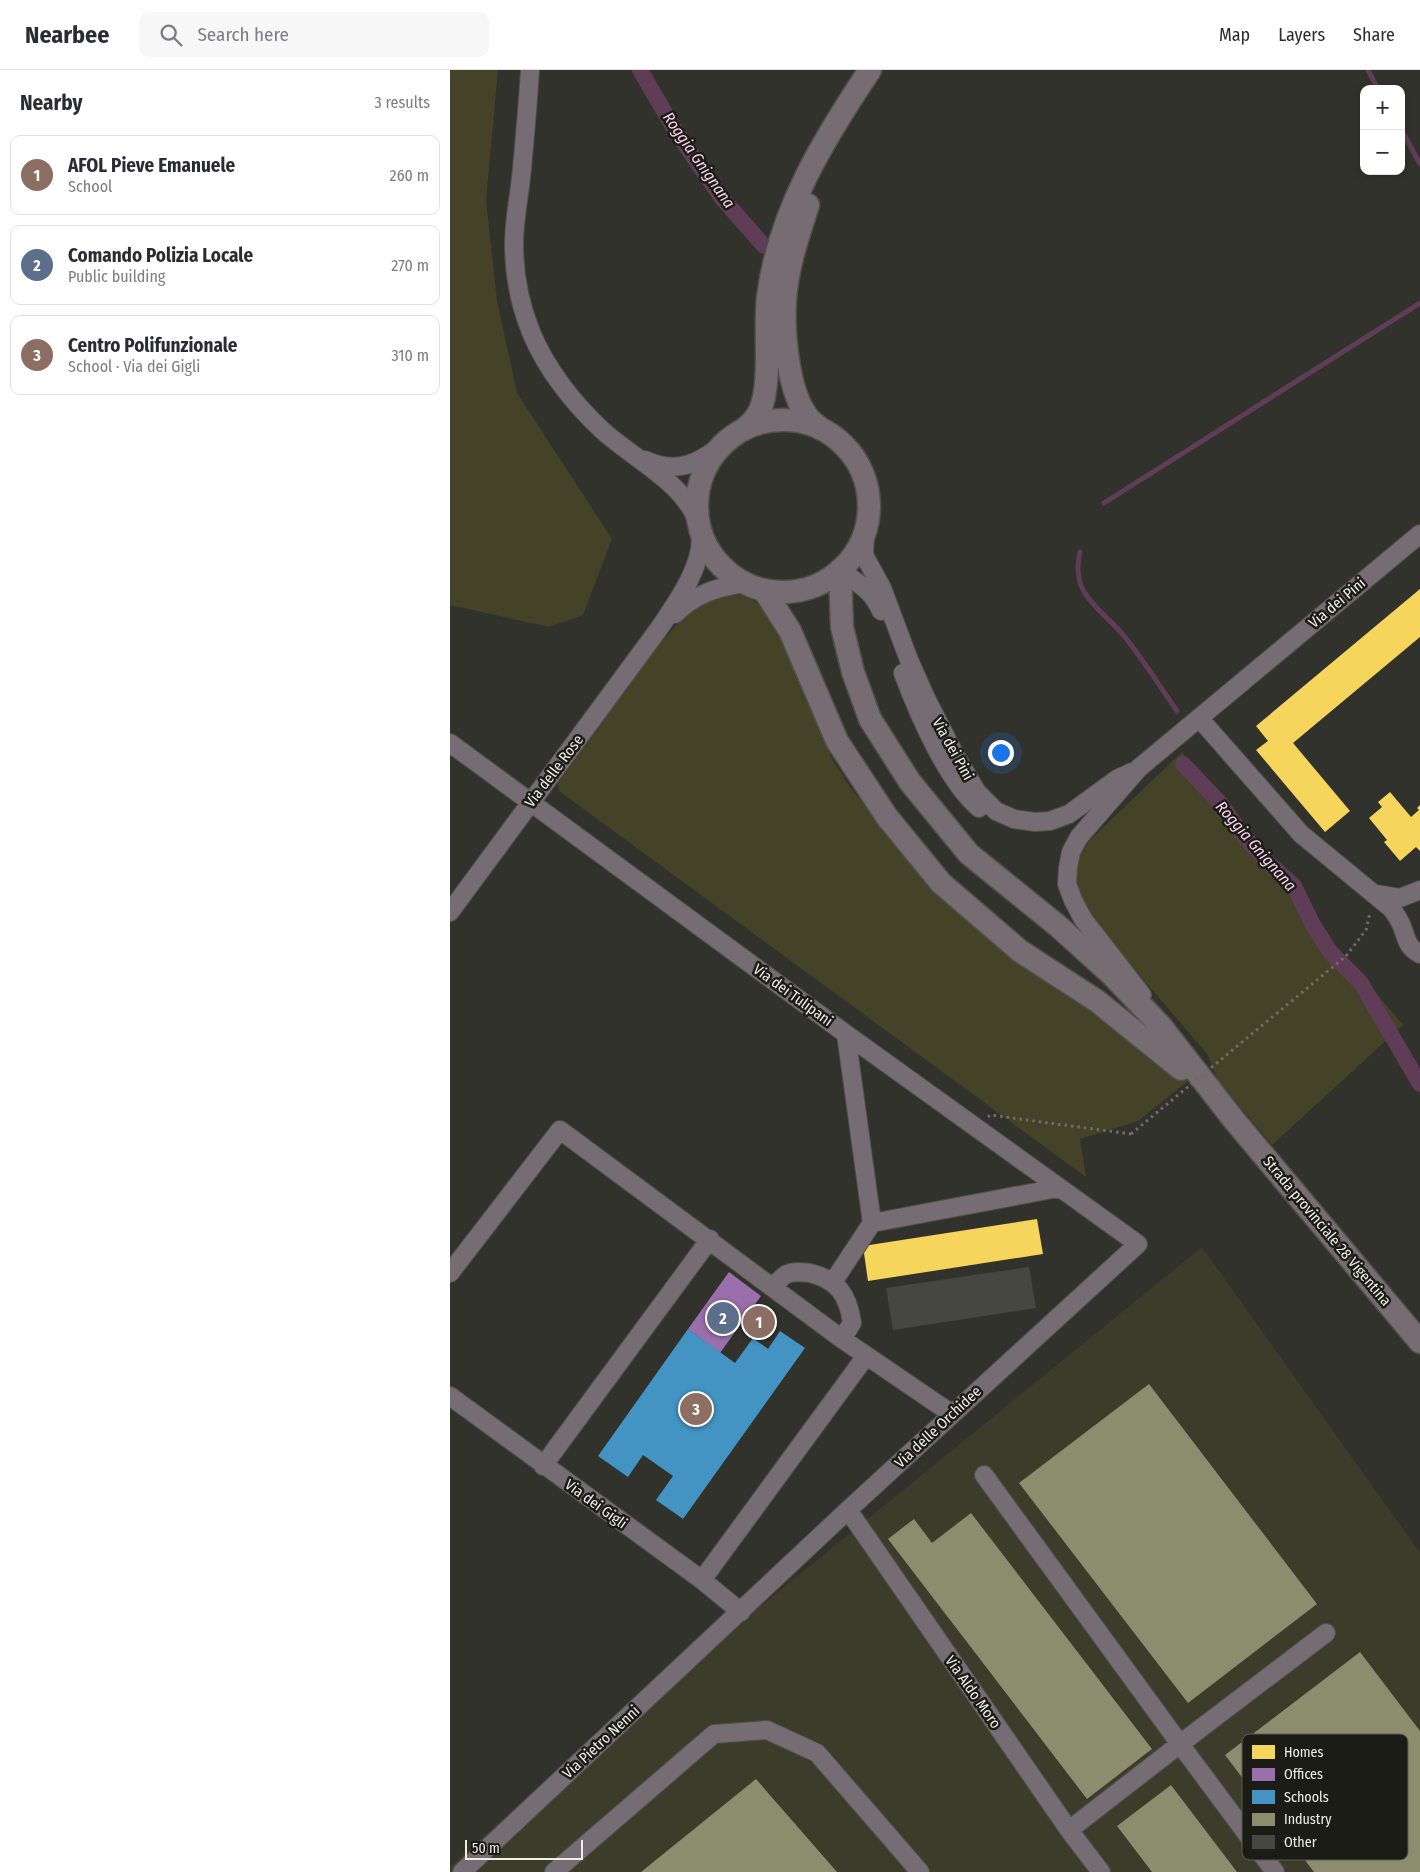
<!DOCTYPE html>
<html lang="en">
<head>
<meta charset="utf-8">
<style>
	body { margin:0; font-family:"Fira Sans Condensed",sans-serif; background:#f7f7f7; color:#2b2b33 }
	.controls { position:absolute; right:15px; top:15px; display:grid; overflow:hidden; border-radius:10px; box-shadow:0 2px 8px #0003 }
	.controls button { width:45px; height:45px; display:grid; place-items:center; padding:0; border:0; border-bottom:1px solid #e1e1e2; background:#fff; color:#2b2b33; font:25px sans-serif }
	.scale { position:absolute; left:15px; bottom:12px; width:118px; box-sizing:border-box; padding-left:5px; border:2px solid #edeee6; border-top:0; font-size:14px; line-height:18px; white-space:nowrap; color:#edeee6; -webkit-text-stroke:4px #1c1c17; paint-order:stroke }
	.you { position:absolute; left:550px; top:682px; width:18px; height:18px; margin:-12px; border:4px solid #fff; border-radius:50%; background:#1a73e8; box-shadow:0 0 0 8px #1a73e833 }
	.badge { display:grid; place-items:center; width:32px; height:32px; border-radius:50%; background:#0b8043; color:#fff; font-size:16px; font-weight:700 }
	.pin { position:absolute; translate:-50% -50%; border:2px solid #fff; box-shadow:0 1px 5px #0006 }
	.list { margin:0; padding:0; list-style:none }
	h2 { display:flex; justify-content:space-between; align-items:center; height:65px; margin:0; padding:0 20px; font-size:21px }
	h2 small { font-size:16px; font-weight:400; color:#7c7c81 }
	.list li { display:grid; grid-template-columns:32px 1fr auto; gap:15px; align-items:center; box-sizing:border-box; height:80px; margin:0 10px 10px; padding:0 10px; border:1px solid #e1e1e2; border-radius:10px }
	.list b { display:block; font-size:19px; white-space:nowrap }
	.list p { margin:0; font-size:16px; white-space:nowrap; color:#7c7c81 }
	.list em { font-size:16px; font-style:normal; color:#7c7c81 }
	.icon { flex:none; width:28px; height:28px; fill:none; stroke:currentColor; stroke-width:2; stroke-linecap:round; stroke-linejoin:round }
	.map { position:relative; flex:none; width:970px; height:1802px; overflow:hidden }
	header { display:flex; align-items:center; gap:30px; box-sizing:border-box; height:70px; padding:0 25px; background:#fff; border-bottom:1px solid #e1e1e2 }
	header strong { font-size:24px }
	nav { display:flex; gap:28px; margin-inline-start:auto; font-size:18px }
	.search { width:350px; height:45px; background:#f7f7f7; display:flex; align-items:center; gap:12px; box-sizing:border-box; padding:0 18px; border-radius:10px; color:#7c7c81; font-size:19px }
	main { display:flex }
	aside { flex:1; background:#fff }
	.map>svg:first-child { display:block }
</style>
</head>
<body>
<header>
<strong>Nearbee</strong>
<div class="search"><svg class="icon" aria-label="search" viewBox="0 0 24 24"><circle cx="10" cy="10" r="6"/><path d="M15 15l6 6"/></svg>Search here</div>
<nav><a>Map</a><a>Layers</a><a>Share</a></nav>
</header>
<main>
<aside>
<h2>Nearby<small>3 results</small></h2>
<ul class="list">
<li><span class="badge" style="background:#8d6e63">1</span><div><b>AFOL Pieve Emanuele</b><p>School</p></div><em>260 m</em></li>
<li><span class="badge" style="background:#5c6f8a">2</span><div><b>Comando Polizia Locale</b><p>Public building</p></div><em>270 m</em></li>
<li><span class="badge" style="background:#8d6e63">3</span><div><b>Centro Polifunzionale</b><p>School · Via dei Gigli</p></div><em>310 m</em></li>
</ul>
</aside>
<div class="map">
<svg width="970" height="1802" viewBox="0 0 970 1802">
	<rect width="100%" height="100%" fill="#32322c"/>
	<path fill="#3c3c2b" d="M752 1177 970 1483V1802H0V1797L269 1551 280 1561Z"/>
	<path fill="#444328" d="M0 0H48L36 130 47 231 67 323 162 469 133 545 99 557 0 535Z
		M284 523 300 528 315 539 328 556 363 633 370 661 382 689 400 717 449 777 738 1011 688 1051 630 1069 636 1107 109 721 108 714 111 707 206 578 230 551 251 532Z
		M732 682 794 761 850 818 863 848 953 955 822 1075 767 1009 758 985 650 859 632 833 627 815 628 790 639 771Z"/>
	<path fill="#f6d55c" d="M970 519V567L843 673 900 741 875 762 806 680 818 671 806 656Z
		M940 722 961 747 969 740 967 738 970 735V781L966 777 950 791 934 772 937 770 919 748 932 737 928 732Z
		M587 1149 593 1184 418 1211 413 1176Z"/>
	<path fill="#9970ab" d="M279 1202 311 1226 270 1283 238 1259Z"/>
	<path fill="#4393c3" d="M238 1259 285 1293 303 1268 318 1279 330 1261 355 1278 233 1449 206 1430 223 1406 193 1385 178 1407 148 1386Z"/>
	<path fill="#8c8c6e" d="M699 1314 867 1534 738 1633 569 1413Z
		M521 1443 702 1679 637 1729 438 1469 464 1449 482 1473Z
		M910 1582 970 1661V1802H864L775 1685Z
		M306 1709 387 1802H191Z
		M721 1715 787 1802H702L667 1756Z"/>
	<g fill="none" stroke-linecap="round" stroke-linejoin="round">
		<path stroke="#5f3d56" stroke-width="5" d="M918 0 928 19
			M955 66 970 94
			M654 433 970 233
			M630 482C619 529 655 539 678 571 696 594 711 618 727 641"/>
		<path stroke="#5f3d56" stroke-width="16" d="M190 0 225 60 271 127 314 176
			M733 694 771 734 791 763 815 790 844 816 862 853 880 882 911 913 970 1014"/>
	</g>
	<path fill="#474742" d="M579 1197 586 1238 443 1260 436 1218Z"/>
	<g fill="none" stroke-linecap="round" stroke-linejoin="round">
		<defs>
			<path id="minor" d="M195 390C228 405 249 393 275 373
				M415 462 414 485 432 518 459 590 475 626 505 685 527 722 546 741 564 749 585 752 600 751 619 744 667 709 682 702
				M390 500C409 515 421 518 431 541
				M225 544C245 524 267 517 295 513
				M453 603C468 643 497 711 529 738
				M750 649 851 764 942 839C945 844 949 849 951 854 957 867 955 876 970 884
				M0 673 396 964 688 1174 398 1440 12 1802
				M926 824 950 828 970 820
				M0 842 208 560C225 535 256 493 250 461 242 416 183 389 152 360 124 334 96 299 81 262 70 235 64 203 64 174 64 149 70 123 72 98 75 65 78 33 80 0
				M692 925 633 849 623 830 617 814 618 798 621 782 629 767 689 698 970 464
				M422 1153 608 1118
				M0 1203 110 1060 392 1269 502 1344
				M383 1212 422 1153 396 964
				M323 1218C327 1213 332 1206 337 1204 344 1201 352 1202 360 1203 388 1210 398 1225 402 1253L392 1269
				M0 1326 252 1510 291 1542
				M93 1396 260 1169
				M534 1405 730 1674 876 1563
				M398 1440 619 1760 651 1802
				M252 1510 416 1286
				M619 1760 730 1674 825 1802
				M104 1802 264 1664 317 1660 367 1683 470 1802"/>
			<path id="major" d="M358 135C348 166 337 198 335 231 333 262 338 321 357 346 360 351 366 355 371 359
				M247 436a86 86 0 1 1 172 0a86 86 0 1 1-172 0Z
				M293 360C301 354 306 349 310 340 322 313 314 258 318 227 329 142 373 70 420 0
				M390 500 392 557 403 602 420 649 460 712 519 784 608 856 660 903 710 955 784 1050 970 1272
				M314 520 340 561 387 671 437 747 491 813 570 881 647 931 731 999"/>
		</defs>
		<use href="#minor" stroke="#4f4f4b" stroke-width="20"/>
		<use href="#major" stroke="#4f4f4b" stroke-width="25"/>
		<path stroke="#706b6c" stroke-width="3" stroke-dasharray="2.5 4" stroke-linecap="butt" d="M896 886 916 860 920 842
			M538 1047 540 1045 681 1064"/>
		<use href="#minor" stroke="#766c73" stroke-width="18"/>
		<use href="#major" stroke="#766c71" stroke-width="22"/>
		<path stroke="#706b6c" stroke-width="3" stroke-dasharray="2.5 4" stroke-linecap="butt" d="M681 1064 896 886"/>
	</g>
	<g text-anchor="middle" dominant-baseline="central" stroke-width="5" stroke-linejoin="round" paint-order="stroke">
		<g font-size="15" fill="#edeee6" stroke="#1c1c17">
			<text transform="translate(887 533) rotate(-40)">Via dei Pini</text>
			<text transform="translate(503 679) rotate(61)">Via dei Pini</text>
			<text transform="translate(104 701) rotate(-53)">Via delle Rose</text>
			<text transform="translate(343 925) rotate(36)">Via dei Tulipani</text>
			<text transform="translate(877 1161) rotate(50)">Strada provinciale 28 Vigentina</text>
			<text transform="translate(488 1357) rotate(-43)">Via delle Orchidee</text>
			<text transform="translate(146 1434) rotate(36)">Via dei Gigli</text>
			<text transform="translate(523 1622) rotate(55)">Via Aldo Moro</text>
			<text transform="translate(151 1672) rotate(-43)">Via Pietro Nenni</text>
		</g>
		<g font-size="16" font-style="italic" fill="#f9d2ee" stroke="#1c1c17">
			<text transform="translate(249 90) rotate(55)">Roggia Gnignana</text>
			<text transform="translate(806 776) rotate(49)">Roggia Gnignana</text>
		</g>
	</g>
	<rect x="792" y="1664" width="166" height="126" rx="8" fill="#1c1c17" stroke="#5b5b55" stroke-width="1"/>
	<rect x="802" y="1675" width="23" height="14" fill="#f6d55c"/>
	<rect x="802" y="1698" width="23" height="13" fill="#9970ab"/>
	<rect x="802" y="1720" width="23" height="14" fill="#4393c3"/>
	<rect x="802" y="1743" width="23" height="13" fill="#8c8c6e"/>
	<rect x="802" y="1765" width="23" height="14" fill="#474742"/>
	<g font-size="14" fill="#edeee6">
		<text x="834" y="1687">Homes</text>
		<text x="834" y="1709">Offices</text>
		<text x="834" y="1732">Schools</text>
		<text x="834" y="1754">Industry</text>
		<text x="834" y="1777">Other</text>
	</g>
</svg>
<div class="controls">
<button>+</button>
<button>−</button>
</div>
<div class="scale">50 m</div>
<div class="you"></div>
<div class="pin badge" style="left:309px;top:1252px;background:#8d6e63">1</div>
<div class="pin badge" style="left:273px;top:1248px;background:#5c6f8a">2</div>
<div class="pin badge" style="left:246px;top:1339px;background:#8d6e63">3</div>
</div>
</main>
</body>
</html>
